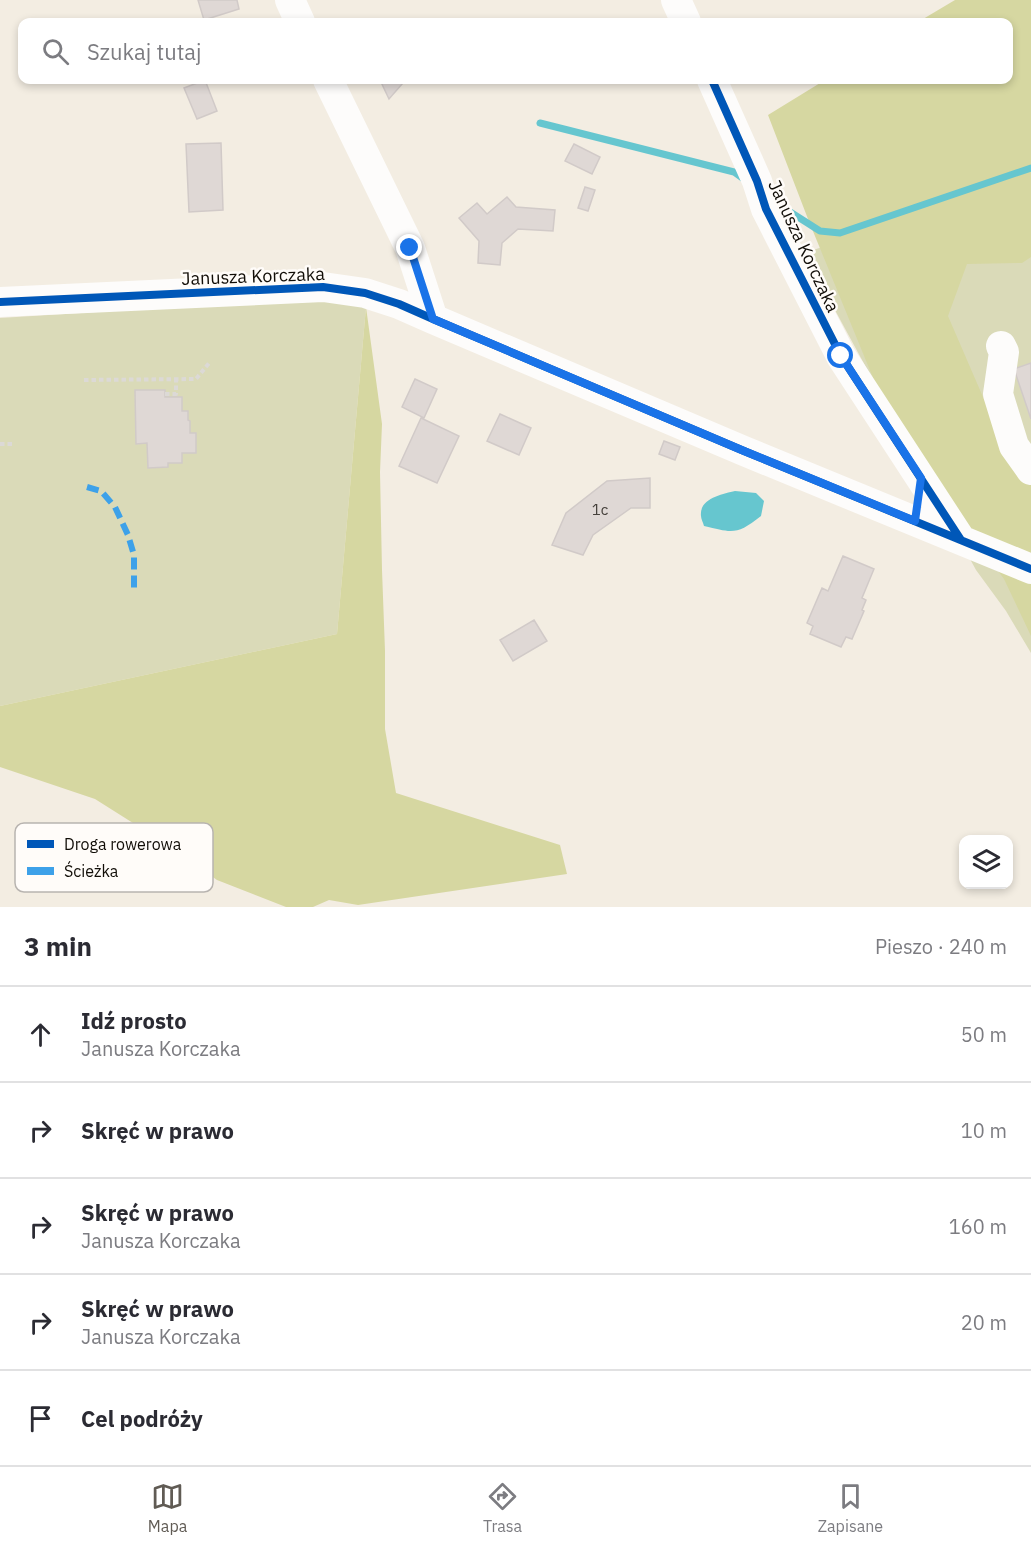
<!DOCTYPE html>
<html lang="pl">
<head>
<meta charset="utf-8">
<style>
	body { margin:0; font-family:"IBM Plex Sans",sans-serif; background:#f7f7f7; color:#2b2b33 }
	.controls { position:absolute; right:18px; bottom:18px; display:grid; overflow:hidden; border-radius:12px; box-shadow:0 3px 9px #0003 }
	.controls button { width:54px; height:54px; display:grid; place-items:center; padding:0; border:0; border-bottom:2px solid #e1e1e2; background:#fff; color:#2b2b33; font:30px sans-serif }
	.stop { position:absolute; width:18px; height:18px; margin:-14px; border:4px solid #1a73e8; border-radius:50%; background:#fff }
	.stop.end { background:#1a73e8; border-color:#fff; box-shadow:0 2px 6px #0008 }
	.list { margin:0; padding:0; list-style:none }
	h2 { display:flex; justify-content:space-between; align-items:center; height:78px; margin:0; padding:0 24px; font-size:26px }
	h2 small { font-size:20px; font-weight:400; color:#7c7c81 }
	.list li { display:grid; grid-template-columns:39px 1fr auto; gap:18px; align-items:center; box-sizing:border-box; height:96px; padding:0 24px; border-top:2px solid #e1e1e2 }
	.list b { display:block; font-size:22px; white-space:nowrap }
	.list p { margin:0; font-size:20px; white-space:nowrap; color:#7c7c81 }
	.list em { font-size:20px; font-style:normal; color:#7c7c81 }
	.icon { flex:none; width:33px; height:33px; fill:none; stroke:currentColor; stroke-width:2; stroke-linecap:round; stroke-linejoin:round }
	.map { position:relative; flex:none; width:1031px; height:907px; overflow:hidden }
	.search { position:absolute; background:#fff; box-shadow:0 3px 9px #0003; left:18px; right:18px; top:18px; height:66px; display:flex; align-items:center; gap:15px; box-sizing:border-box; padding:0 21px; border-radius:12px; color:#7c7c81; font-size:22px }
	.sheet { height:558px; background:#fff }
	nav { display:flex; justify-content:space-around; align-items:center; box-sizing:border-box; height:84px; border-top:2px solid #e1e1e2; background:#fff; font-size:16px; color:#7c7c81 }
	nav a { display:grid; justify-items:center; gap:3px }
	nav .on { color:#605b54 }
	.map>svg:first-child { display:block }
</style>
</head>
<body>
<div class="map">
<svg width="1031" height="907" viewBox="0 0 1031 907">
	<rect width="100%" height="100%" fill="#f3ede2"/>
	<path fill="#dadab8" d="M1031 179V653L1006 611 976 570 804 253Z
		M307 299 366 307 337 634 0 706V318Z"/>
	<path fill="#d6d7a1" d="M955 0H1031V257L1022 263 967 264 948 316 1005 448 1031 478V636L1004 579 896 434 808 219 768 115 825 80H1008V22H918Z
		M366 307 382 424 380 472 382 570 385 651V729L396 793 560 845 567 874 358 905 329 900 313 907H286L217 880 171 847 95 799 0 767V706L337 634Z"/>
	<path fill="#66c6cf" d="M735 491 756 493 764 501 761 516C737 535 733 533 704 526 703 522 701 519 701 516 699 498 723 494 735 491Z"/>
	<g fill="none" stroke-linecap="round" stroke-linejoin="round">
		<path stroke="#66c6cf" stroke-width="7" d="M540 123 734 172 745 180
			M776 203 820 231 840 233 1031 168"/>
	</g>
	<path fill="#dfd8d5" stroke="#d1cac8" stroke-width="1.5" d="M198 0H237L239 9 204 20Z
		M205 80 217 111 197 119 184 88Z
		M380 80H392L403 83 389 99Z
		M221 143 223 210 189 212 186 144Z
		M574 144 600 157 592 174 565 161Z
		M585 187 595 190 588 211 578 208Z
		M507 197 516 207 555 210 553 231 518 229 502 243 500 265 478 263 479 241 459 218 477 203 487 214Z
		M1031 363V419L1014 369Z
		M415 379 437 389 424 418 402 407Z
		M135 390H165V397H182V411H188V420L190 421V433H196V453H182V463H168V467L148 468 147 443 136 444Z
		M500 414 531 428 519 455 487 441Z
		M421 418 459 436 437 483 399 466Z
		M664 441 680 447 675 460 659 454Z
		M650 478V508H631L593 535 583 555 552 545 566 513 607 481Z
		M843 556 874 569 862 598 866 600 862 610 864 611 852 639 846 637 841 647 810 634 813 626 807 623 822 588 828 591Z
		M534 620 547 641 513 661 500 640Z"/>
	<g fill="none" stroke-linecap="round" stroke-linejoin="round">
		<path stroke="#dcd9d6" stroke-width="4" stroke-dasharray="4.5 3" stroke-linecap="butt" d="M84 380 196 379 210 362
			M165 394H176V379
			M0 444H15"/>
		<path stroke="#fdfcfb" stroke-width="30" d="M290 0 300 22
			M676 0 686 22
			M328 80 410 248 433 319
			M712 80 757 181 766 209 841 356 961 540
			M0 302 323 287 365 293 399 304 433 319 744 451 1031 569
			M1001 346 1004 352 998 394 1014 446 1031 470"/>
		<path stroke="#3da1e9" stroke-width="6" stroke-dasharray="12 6" stroke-linecap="butt" d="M87 487 101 491 115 507 128 535 134 555V592"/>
		<defs>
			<path id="cycleway" d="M712 80 757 181 766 209 841 356 961 540
				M0 302 323 287 365 293 399 304 433 319 744 451 1031 569"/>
		</defs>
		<use href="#cycleway" stroke="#fffcf9" stroke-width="11"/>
		<use href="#cycleway" stroke="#0057b8" stroke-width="8"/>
	</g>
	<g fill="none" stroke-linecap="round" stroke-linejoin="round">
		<path stroke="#1a73e8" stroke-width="8" d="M410 248 433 319 744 451 915 521 921 478 841 356"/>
	</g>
	<g text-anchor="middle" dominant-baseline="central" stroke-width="5" stroke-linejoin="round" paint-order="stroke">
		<g font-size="15" fill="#46413c">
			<text x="600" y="509">1c</text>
		</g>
		<g font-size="18" fill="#110d07" stroke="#fffcf9">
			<text transform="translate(804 246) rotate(65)">Janusza Korczaka</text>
			<text transform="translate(253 276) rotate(-2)">Janusza Korczaka</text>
		</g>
	</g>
	<rect x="15" y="823" width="198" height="69" rx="9" fill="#fffcf9" stroke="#b8b4b0" stroke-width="1.5"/>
	<rect x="27" y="840" width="27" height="8" fill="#0057b8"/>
	<rect x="27" y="867" width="27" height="8" fill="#3da1e9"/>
	<g font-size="16" fill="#110d07">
		<text x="64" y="850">Droga rowerowa</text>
		<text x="64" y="877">Ścieżka</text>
	</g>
</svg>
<div class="controls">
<button><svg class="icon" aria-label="layers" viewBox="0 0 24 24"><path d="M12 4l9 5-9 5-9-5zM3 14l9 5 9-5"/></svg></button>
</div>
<div class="stop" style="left:841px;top:356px"></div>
<div class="stop end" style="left:410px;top:248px"></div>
<div class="search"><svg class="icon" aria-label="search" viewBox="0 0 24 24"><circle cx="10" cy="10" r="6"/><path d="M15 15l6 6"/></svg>Szukaj tutaj</div>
</div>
<section class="sheet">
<h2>3 min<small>Pieszo · 240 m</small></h2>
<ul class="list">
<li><svg class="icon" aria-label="ahead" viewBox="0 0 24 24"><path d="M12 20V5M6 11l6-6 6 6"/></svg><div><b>Idź prosto</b><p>Janusza Korczaka</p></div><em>50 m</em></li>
<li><svg class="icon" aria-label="right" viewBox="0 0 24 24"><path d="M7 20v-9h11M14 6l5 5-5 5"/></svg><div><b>Skręć w prawo</b></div><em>10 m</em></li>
<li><svg class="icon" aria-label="right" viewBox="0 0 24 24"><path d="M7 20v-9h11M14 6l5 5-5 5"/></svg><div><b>Skręć w prawo</b><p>Janusza Korczaka</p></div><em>160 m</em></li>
<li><svg class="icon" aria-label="right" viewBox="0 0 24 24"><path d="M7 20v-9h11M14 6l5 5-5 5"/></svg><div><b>Skręć w prawo</b><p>Janusza Korczaka</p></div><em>20 m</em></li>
<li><svg class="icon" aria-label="arrive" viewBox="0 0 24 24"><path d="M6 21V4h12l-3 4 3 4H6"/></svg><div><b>Cel podróży</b></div></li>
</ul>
</section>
<nav>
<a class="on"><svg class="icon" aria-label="map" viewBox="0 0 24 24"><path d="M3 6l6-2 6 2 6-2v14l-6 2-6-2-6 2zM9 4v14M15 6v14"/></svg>Mapa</a>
<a><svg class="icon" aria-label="directions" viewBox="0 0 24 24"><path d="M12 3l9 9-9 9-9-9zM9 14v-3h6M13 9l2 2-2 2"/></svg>Trasa</a>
<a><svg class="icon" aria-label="saved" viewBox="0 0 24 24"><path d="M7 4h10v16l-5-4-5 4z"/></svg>Zapisane</a>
</nav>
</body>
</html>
